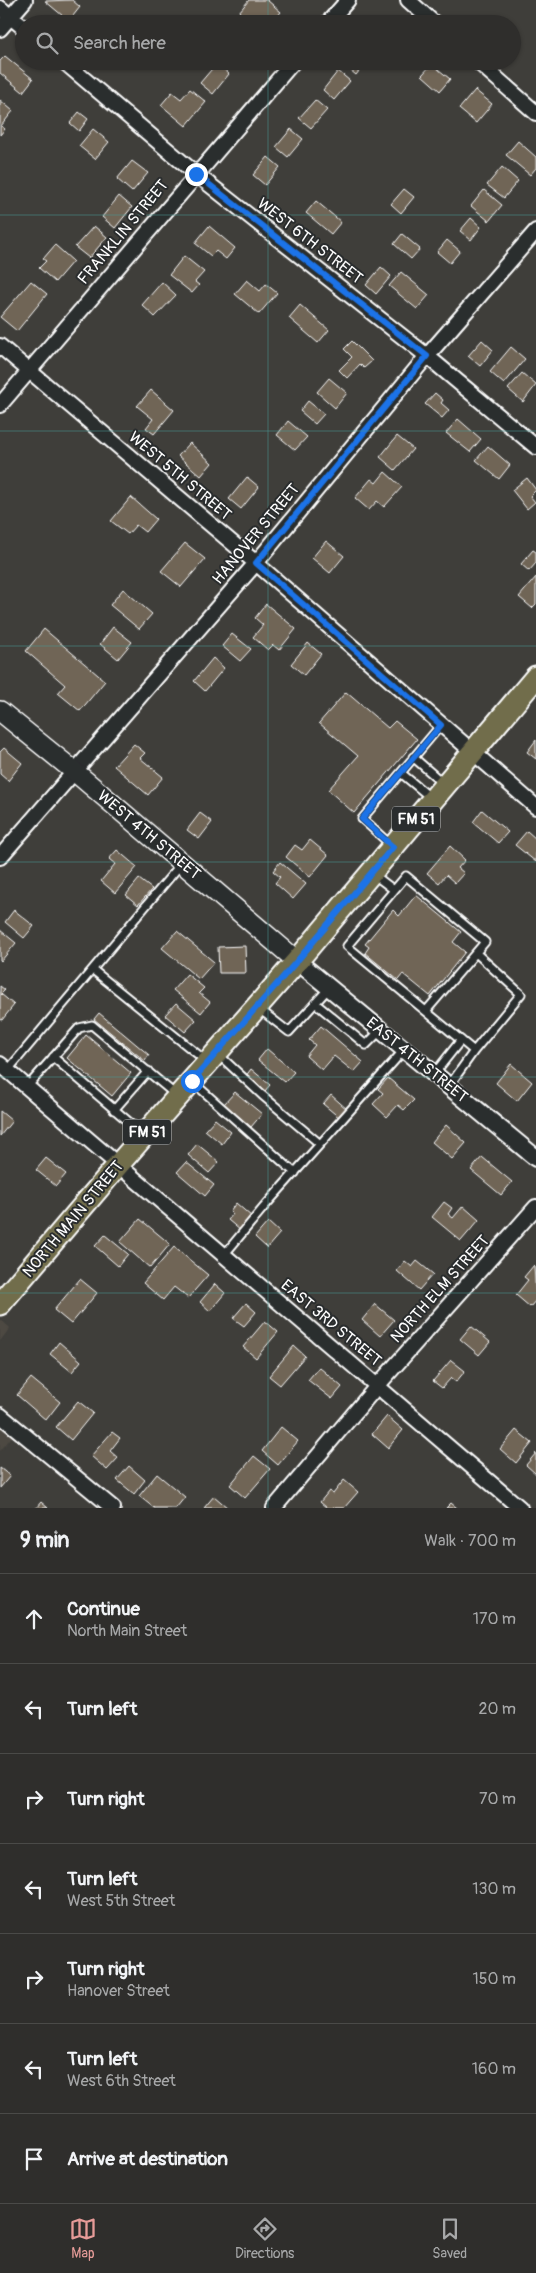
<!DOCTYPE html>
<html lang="en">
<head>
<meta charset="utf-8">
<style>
	body { margin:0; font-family:Pangolin,sans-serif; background:#373634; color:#f1f3f6 }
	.stop { position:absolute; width:15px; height:15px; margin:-11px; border:4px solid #1a73e8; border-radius:50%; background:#fff }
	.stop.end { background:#1a73e8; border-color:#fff; box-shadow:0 1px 5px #0008 }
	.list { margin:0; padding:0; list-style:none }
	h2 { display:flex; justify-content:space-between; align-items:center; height:65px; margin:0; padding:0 20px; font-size:21px }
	h2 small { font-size:16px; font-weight:400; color:#a7a8a9 }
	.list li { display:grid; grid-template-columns:32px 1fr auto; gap:15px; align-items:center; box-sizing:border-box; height:90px; padding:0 20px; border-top:1px solid #4a4a48 }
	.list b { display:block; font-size:19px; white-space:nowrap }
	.list p { margin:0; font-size:16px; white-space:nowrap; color:#a7a8a9 }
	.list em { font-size:16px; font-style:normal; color:#a7a8a9 }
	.icon { flex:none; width:28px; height:28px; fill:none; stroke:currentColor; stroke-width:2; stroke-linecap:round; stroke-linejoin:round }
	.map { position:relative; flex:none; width:536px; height:1508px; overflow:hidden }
	.search { position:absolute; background:#2f2e2c; box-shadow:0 1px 4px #0004; left:15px; right:15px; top:15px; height:55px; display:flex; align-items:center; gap:12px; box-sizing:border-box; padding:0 18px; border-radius:28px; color:#a7a8a9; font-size:19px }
	.sheet { height:695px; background:#2f2e2c }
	nav { display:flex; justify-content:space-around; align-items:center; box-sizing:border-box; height:70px; border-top:1px solid #4a4a48; background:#2f2e2c; font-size:14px; color:#a7a8a9 }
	nav a { display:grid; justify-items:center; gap:2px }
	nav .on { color:#e69b98 }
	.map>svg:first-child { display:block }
</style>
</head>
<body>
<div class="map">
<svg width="536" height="1508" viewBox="0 0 536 1508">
	<rect width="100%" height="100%" fill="#3f3e3a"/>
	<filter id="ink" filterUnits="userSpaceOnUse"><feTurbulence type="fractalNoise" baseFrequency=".02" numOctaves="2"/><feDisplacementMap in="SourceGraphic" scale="10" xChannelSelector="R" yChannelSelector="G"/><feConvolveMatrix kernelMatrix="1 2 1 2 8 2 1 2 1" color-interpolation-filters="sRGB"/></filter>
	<g filter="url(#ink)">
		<path fill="#4e4a43" d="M0 1319 10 1328 0 1341Z
			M0 1421 15 1433 0 1451Z"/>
		<path fill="#706557" stroke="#fff" d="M72 0 80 7 69 21 45 1Z
			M249 0H267L281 12 271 24H253L239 12Z
			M5 56 33 79 23 92 0 73V61Z
			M347 61H367L356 75 344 65Z
			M217 63 229 74 213 94 200 83Z
			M432 64 450 79 440 91 422 75Z
			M338 71 350 81 334 100 323 90Z
			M190 89 206 102 186 126 161 105 172 92 181 99Z
			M475 90 492 104 476 123 459 109Z
			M0 100 13 111 1 126 5 129 0 135Z
			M315 100 327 110 311 128 299 118Z
			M79 112 88 119 79 131 70 123Z
			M93 129 109 142 95 159 79 146Z
			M291 129 303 139 288 157 276 147Z
			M518 141 536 157V168L530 175 506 155Z
			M268 157 280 167 265 185 253 175Z
			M132 161 148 173 132 192 117 179Z
			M502 167 518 181 504 198 487 185Z
			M404 189 414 197 401 213 391 204Z
			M484 190 502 205 489 221 471 206Z
			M119 196 132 207 115 228 102 217Z
			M316 201 341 222 331 234 306 213Z
			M471 218 481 227 471 240 460 231Z
			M94 226 107 237 89 258 75 247Z
			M209 226 235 248 226 259 216 251 211 256 195 243Z
			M402 234 420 249 411 259 394 244Z
			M447 240 460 251 450 263 437 252Z
			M55 245 73 261 55 282 39 268 46 261 43 259Z
			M184 256 204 272 195 282 199 285 192 293 169 275Z
			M381 267 391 276 376 294 366 285Z
			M401 272 429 295 417 309 389 286Z
			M247 280 260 291 266 284 277 293 259 314 235 294Z
			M31 281 47 294 17 331 0 317Z
			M162 282 176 295 155 317 142 305Z
			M300 305 329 330 318 343 289 318Z
			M482 340 493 350 480 366 468 356Z
			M352 341 372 361 364 368 360 364 347 378 339 370 352 357 344 349Z
			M511 347 525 359 504 384 490 372Z
			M522 373 536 385 523 402 508 389Z
			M329 378 347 393 335 408 317 392Z
			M151 390 174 410 154 434 146 428 153 419 137 406Z
			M435 393 443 400 441 403 449 410 442 418 425 404Z
			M308 401 324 414 315 424 300 411Z
			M458 419 481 439 470 452 446 433Z
			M288 421 307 437 295 450 277 435Z
			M397 436 413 449 395 470 380 457Z
			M190 443 212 463 201 476 178 456Z
			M488 446 510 465 499 479 476 460Z
			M385 472 402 487 384 507 377 501 369 510 355 498 371 479 376 483Z
			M247 477 259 487 241 509 229 499Z
			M527 478 536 490 530 496 535 502 527 509 512 490Z
			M131 497 156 519 145 532 136 525 128 534 111 521Z
			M326 541 344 556 330 573 312 558Z
			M185 543 205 559 181 587 161 571Z
			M533 550 536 552V563L529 571 521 564Z
			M536 577V604L532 608 519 597Z
			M123 589 152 614 139 629 110 605Z
			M266 604 296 629 279 650 273 645 268 650 253 637 263 625 255 618Z
			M113 627 132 642 118 659 100 644Z
			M44 629 105 681 80 711 58 693 65 685 26 651Z
			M232 634 251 649 240 661 222 646Z
			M308 643 321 654 304 675 291 664Z
			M213 658 224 668 205 691 194 681Z
			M346 692 388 728 395 721 417 739 354 813 328 790 358 756 319 723Z
			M536 740V759L527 752Z
			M134 744 145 753 140 758 163 777 148 795 114 766Z
			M4 748 22 763 8 781 0 774V752Z
			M482 810 508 832 498 843 473 822Z
			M200 813 212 822 199 839 187 830Z
			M527 831 536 839V862L515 845Z
			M310 840 328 855 310 877 286 857 295 845 302 850Z
			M450 846 465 860 458 868 464 873 455 883 446 875 439 883 427 873Z
			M117 850 137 867 115 893 101 881 115 864 109 859Z
			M280 862 306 884 293 899 275 883 280 877 273 871Z
			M139 879 152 889 138 905 126 895Z
			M416 895 461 932 453 942 465 952 430 996 403 974 398 980 365 953 369 947 365 944 393 910 399 916Z
			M14 910 34 926 24 938 5 922Z
			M0 930 16 943 1 961 0 960Z
			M177 931 214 962 199 979 162 948Z
			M245 946 246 973H219L218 947Z
			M187 974 204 988 199 993 210 1002 201 1013 173 990Z
			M0 986 5 990 1 994 14 1005 2 1020 0 1019Z
			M176 1003 196 1020 185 1032 165 1015Z
			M99 1013 149 1055 145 1061 94 1019Z
			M321 1026 363 1062 354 1072 334 1056 322 1070 306 1056 315 1045 309 1040Z
			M86 1035 131 1073 112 1096 67 1058Z
			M267 1049 294 1072 285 1082 258 1060Z
			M511 1064 532 1082 517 1101 496 1083Z
			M251 1069 270 1085 264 1092 245 1077Z
			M388 1078 414 1100 404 1110 398 1105 387 1117 373 1104 383 1093 378 1089Z
			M235 1092 262 1114 251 1127 224 1104Z
			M331 1095 348 1110 341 1119 323 1104Z
			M0 1111 12 1121 0 1136Z
			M215 1119 231 1132 222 1144 205 1130Z
			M446 1125 466 1143 452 1159 432 1142Z
			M197 1144 219 1162 209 1173 188 1155Z
			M482 1157 512 1182 501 1195 471 1170Z
			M46 1158 66 1174 56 1186 36 1170Z
			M186 1162 214 1185 205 1196 177 1172Z
			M444 1202 452 1208 448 1214 453 1218 463 1206 479 1220 461 1241 432 1217Z
			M236 1203 252 1217 241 1231 228 1220 233 1214 230 1211Z
			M140 1219 170 1244 150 1268 120 1242Z
			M268 1222 280 1233 267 1248 255 1237Z
			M105 1235 128 1254 118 1266 95 1246Z
			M174 1247 208 1275 188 1298 174 1287 163 1300 143 1283Z
			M405 1261 412 1267 417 1261 433 1274 419 1290 397 1271Z
			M534 1265 536 1300 530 1307 516 1295 528 1280 524 1277Z
			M80 1279 97 1293 71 1324 54 1310Z
			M215 1284 225 1293 210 1311 200 1302Z
			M246 1303 256 1312 244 1326 233 1318Z
			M375 1304 394 1320 380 1336 362 1320Z
			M265 1321 278 1332 256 1358 243 1347Z
			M471 1326 490 1342 479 1355 460 1339Z
			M59 1342 81 1361 72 1372 50 1354Z
			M294 1346 305 1356 280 1385 269 1376Z
			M451 1360 465 1371 456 1382 451 1378 442 1388 433 1381Z
			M319 1367 342 1387 332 1399 308 1380Z
			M31 1378 60 1402 46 1420 17 1395Z
			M78 1401 93 1413 71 1440 56 1427Z
			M387 1416 403 1430 388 1448 372 1434Z
			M281 1427 298 1441 278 1465 262 1451Z
			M516 1430 532 1443 516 1463 500 1449Z
			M112 1432 120 1438 110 1451 118 1458 107 1470 91 1456Z
			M536 1453V1474L526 1465Z
			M254 1456 270 1469 245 1498 230 1485Z
			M129 1466 145 1480 134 1494 117 1480Z
			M0 1468 10 1476 0 1488Z
			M157 1474 185 1497 176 1508H154L139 1496Z
			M344 1480 358 1492 344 1508H327L320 1502 329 1491 333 1494Z
			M214 1496 228 1508H204Z
			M41 1502 48 1508H36Z
			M451 1503 457 1508H446Z"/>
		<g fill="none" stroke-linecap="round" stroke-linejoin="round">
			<defs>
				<path id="service" d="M413 757 444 784
					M401 773 431 798
					M391 845 362 819 441 725
					M373 874 394 890
					M93 970 206 1061
					M315 1003 366 1045 381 1030
					M258 1008 289 1032 329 988
					M426 1011 485 942 406 876 347 946 474 1051 521 994 476 953
					M219 1055 262 1095 320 1144
					M53 1057 142 1133
					M8 1070 181 864
					M434 1074 461 1040
					M194 1083 295 1173
					M449 1086 474 1051
					M27 1087 79 1028 92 1025 177 1096
					M114 1110 148 1071
					M224 1255 264 1207 404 1050"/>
				<path id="minor" d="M408 0 435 24
					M0 8 24 28
					M327 24 348 0
					M0 29 25 0
					M63 61 196 174 427 356 536 447
					M477 61 536 113
					M0 346 256 563 536 807
					M0 405 294 61
					M0 857 256 563 427 356 536 231
					M0 1064 520 1508
					M0 1415 113 1508
					M274 1508 378 1385 536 1207"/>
				<path id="tertiary" d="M297 961 536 1158"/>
				<path id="secondary" d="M0 711 74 771 297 961"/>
				<path id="primary" d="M0 1304 118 1165 297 961 536 677"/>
			</defs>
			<use href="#service" stroke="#fff" stroke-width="11"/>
			<use href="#minor" stroke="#fff" stroke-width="18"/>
			<use href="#tertiary" stroke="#fff" stroke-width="20"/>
			<use href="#secondary" stroke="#fff" stroke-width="22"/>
			<use href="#primary" stroke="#fff" stroke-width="25"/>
			<use href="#service" stroke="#2a2d2e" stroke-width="7"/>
			<use href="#minor" stroke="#2a2d2e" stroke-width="14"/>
			<use href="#tertiary" stroke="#2a2d2e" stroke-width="16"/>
			<use href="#secondary" stroke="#2a2d2e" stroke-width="19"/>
			<use href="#primary" stroke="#716d4b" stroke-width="21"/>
		</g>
	</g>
	<g fill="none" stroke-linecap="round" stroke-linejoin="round" filter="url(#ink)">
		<path stroke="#1a73e8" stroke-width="6" d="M192 1081 297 961 393 847 362 819 441 725 256 563 427 356 196 174"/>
	</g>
	<path fill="none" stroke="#4b9892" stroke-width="1" stroke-opacity="0.55" d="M268 0V24M268 61V1508M0 215H536M0 431H536M0 646H536M0 862H536M0 1077H536M0 1293H536"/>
	<g text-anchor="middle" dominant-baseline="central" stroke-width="4" stroke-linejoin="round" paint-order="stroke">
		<g fill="#2a2d2e" stroke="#bfc0c0" stroke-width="1">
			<rect x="392" y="806.5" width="48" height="25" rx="4"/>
			<rect x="123" y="1119.5" width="48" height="25" rx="4"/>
		</g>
		<g font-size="15" font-weight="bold" fill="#fff">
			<text x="416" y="819">FM 51</text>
			<text x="147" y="1132">FM 51</text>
		</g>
		<g font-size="16" fill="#fff" stroke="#2a2d2e">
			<text transform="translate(123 232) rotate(-50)">FRANKLIN STREET</text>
			<text transform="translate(310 241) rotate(38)">WEST 6TH STREET</text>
			<text transform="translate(180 476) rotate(40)">WEST 5TH STREET</text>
			<text transform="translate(256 534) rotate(-50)">HANOVER STREET</text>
			<text transform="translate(149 835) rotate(40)">WEST 4TH STREET</text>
			<text transform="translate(417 1060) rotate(39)">EAST 4TH STREET</text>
			<text transform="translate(73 1219) rotate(-50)">NORTH MAIN STREET</text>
			<text transform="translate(440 1289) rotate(-48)">NORTH ELM STREET</text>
			<text transform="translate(331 1323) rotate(40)">EAST 3RD STREET</text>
		</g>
	</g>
</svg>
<div class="stop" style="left:192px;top:1081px"></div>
<div class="stop end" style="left:196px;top:174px"></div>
<div class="search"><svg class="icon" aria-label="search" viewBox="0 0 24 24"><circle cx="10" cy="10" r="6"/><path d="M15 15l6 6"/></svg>Search here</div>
</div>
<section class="sheet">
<h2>9 min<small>Walk · 700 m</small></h2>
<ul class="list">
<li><svg class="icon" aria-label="ahead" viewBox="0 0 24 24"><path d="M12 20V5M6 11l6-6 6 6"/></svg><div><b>Continue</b><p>North Main Street</p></div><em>170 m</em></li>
<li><svg class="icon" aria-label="left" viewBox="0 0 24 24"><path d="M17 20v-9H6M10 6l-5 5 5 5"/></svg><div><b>Turn left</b></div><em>20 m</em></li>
<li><svg class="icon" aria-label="right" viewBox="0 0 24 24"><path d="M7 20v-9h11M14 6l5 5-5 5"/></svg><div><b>Turn right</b></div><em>70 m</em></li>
<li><svg class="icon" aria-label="left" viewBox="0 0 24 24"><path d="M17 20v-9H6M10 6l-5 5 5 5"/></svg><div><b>Turn left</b><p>West 5th Street</p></div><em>130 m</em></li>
<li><svg class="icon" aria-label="right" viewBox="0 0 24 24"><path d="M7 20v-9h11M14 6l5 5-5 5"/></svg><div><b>Turn right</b><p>Hanover Street</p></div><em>150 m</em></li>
<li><svg class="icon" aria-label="left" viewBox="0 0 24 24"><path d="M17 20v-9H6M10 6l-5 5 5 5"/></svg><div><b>Turn left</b><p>West 6th Street</p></div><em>160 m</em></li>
<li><svg class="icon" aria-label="arrive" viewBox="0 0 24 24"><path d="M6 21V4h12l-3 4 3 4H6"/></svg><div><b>Arrive at destination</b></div></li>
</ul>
</section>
<nav>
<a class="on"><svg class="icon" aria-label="map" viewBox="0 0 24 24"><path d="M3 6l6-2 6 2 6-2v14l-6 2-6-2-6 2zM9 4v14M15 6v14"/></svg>Map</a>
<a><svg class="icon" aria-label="directions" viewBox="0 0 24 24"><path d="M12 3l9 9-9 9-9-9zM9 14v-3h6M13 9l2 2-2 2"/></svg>Directions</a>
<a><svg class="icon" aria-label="saved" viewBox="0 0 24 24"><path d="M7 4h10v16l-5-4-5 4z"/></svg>Saved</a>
</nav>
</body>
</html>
